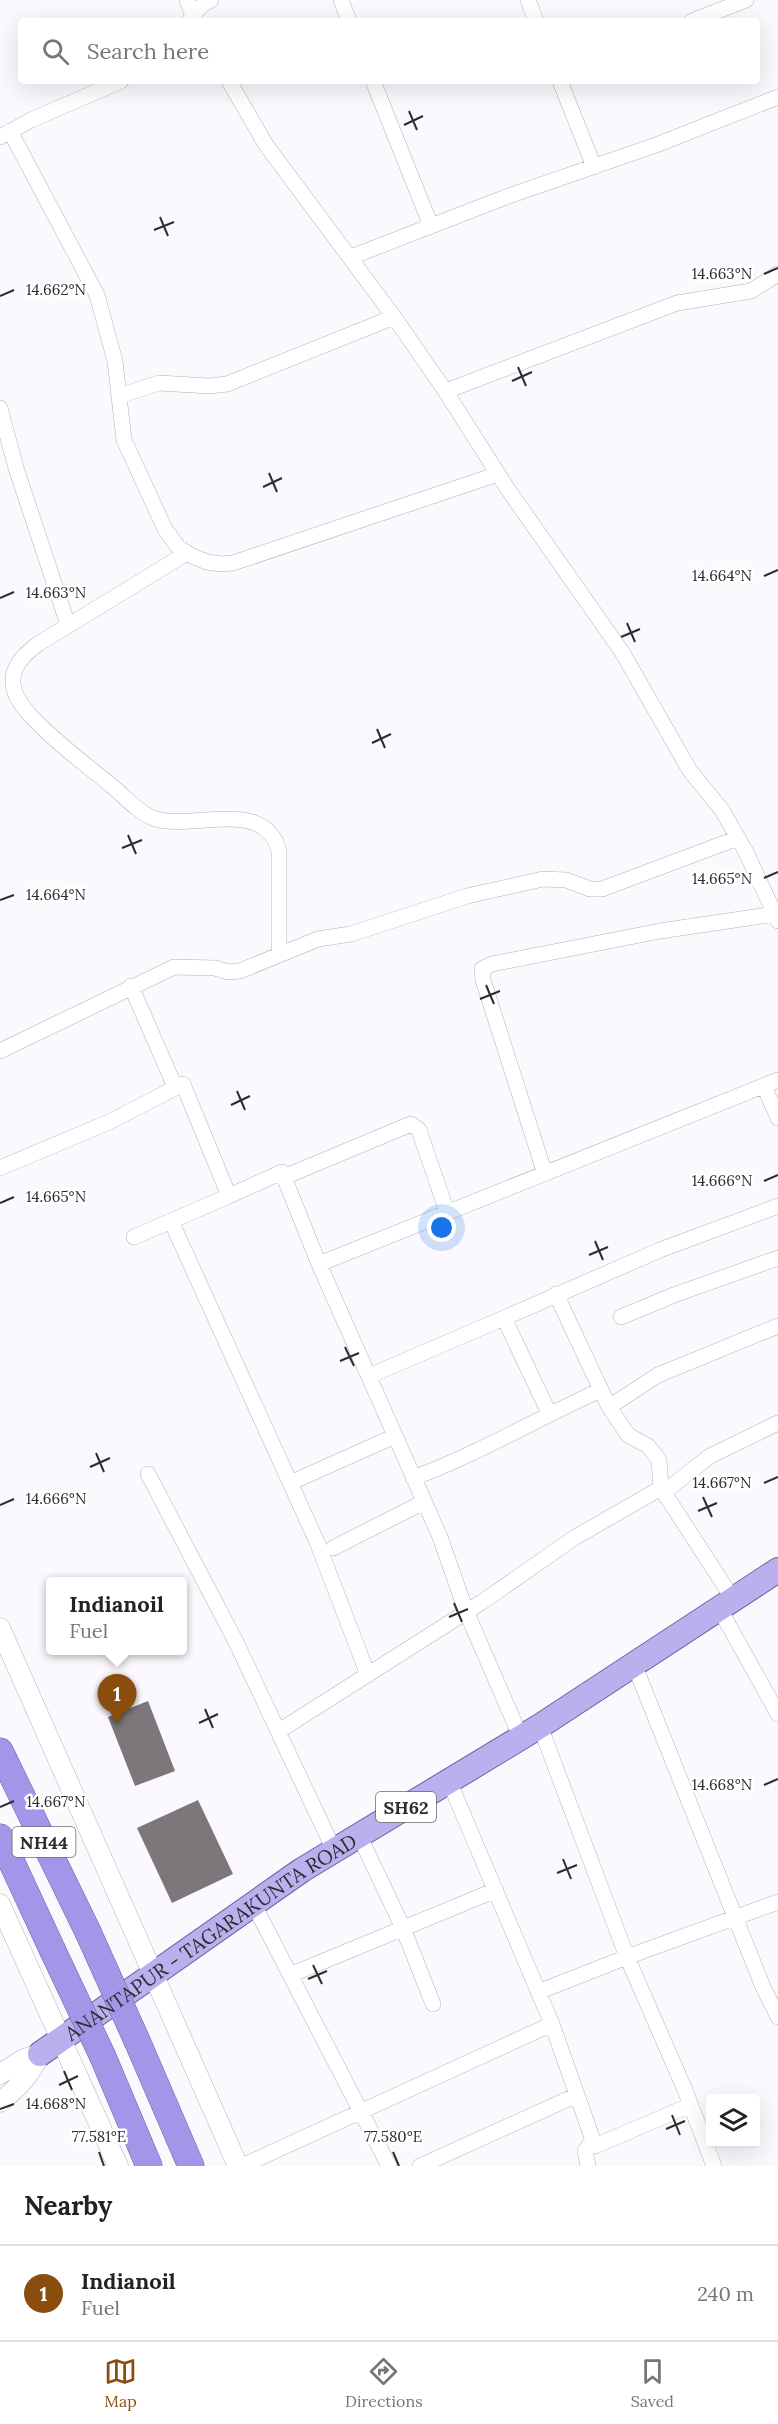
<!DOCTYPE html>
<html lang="en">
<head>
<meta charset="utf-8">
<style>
	body { margin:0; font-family:Lora,serif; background:#f6f6f6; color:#222 }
	.controls { position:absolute; right:18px; bottom:18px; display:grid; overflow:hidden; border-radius:6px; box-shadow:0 6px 24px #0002 }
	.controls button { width:54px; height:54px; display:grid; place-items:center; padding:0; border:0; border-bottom:2px solid #e0e0e0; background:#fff; color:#222; font:30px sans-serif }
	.you { position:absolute; left:442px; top:1228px; width:21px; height:21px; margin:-15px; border:4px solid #fff; border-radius:50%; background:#1a73e8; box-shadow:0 0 0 9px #1a73e833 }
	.badge { display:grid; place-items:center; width:39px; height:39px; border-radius:50%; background:#8a4d0d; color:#fff; font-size:20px; font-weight:700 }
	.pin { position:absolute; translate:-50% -50px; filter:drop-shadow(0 2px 3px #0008) }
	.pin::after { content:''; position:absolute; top:32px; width:21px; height:18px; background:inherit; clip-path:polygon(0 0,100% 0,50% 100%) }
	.popup { position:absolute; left:46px; top:1577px; width:141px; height:78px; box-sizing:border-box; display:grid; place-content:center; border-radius:6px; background:#fff; filter:drop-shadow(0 2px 4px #0005); font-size:20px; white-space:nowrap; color:#767676 }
	.popup b { font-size:22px; color:#222 }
	.popup::after { content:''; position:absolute; left:50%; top:100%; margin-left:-12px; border:12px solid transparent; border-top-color:#fff }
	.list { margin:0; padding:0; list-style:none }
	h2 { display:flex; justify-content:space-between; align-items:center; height:78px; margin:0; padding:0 24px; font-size:26px }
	h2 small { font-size:20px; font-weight:400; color:#767676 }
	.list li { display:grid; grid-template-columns:39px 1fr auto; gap:18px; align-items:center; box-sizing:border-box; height:96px; padding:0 24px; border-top:2px solid #e0e0e0 }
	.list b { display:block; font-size:22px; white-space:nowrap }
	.list p { margin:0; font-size:20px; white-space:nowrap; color:#767676 }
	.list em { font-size:20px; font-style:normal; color:#767676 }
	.icon { flex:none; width:33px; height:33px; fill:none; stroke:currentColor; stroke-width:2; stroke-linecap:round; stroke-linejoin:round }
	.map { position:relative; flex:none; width:778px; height:2166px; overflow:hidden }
	.search { position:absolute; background:#fff; box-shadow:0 6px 24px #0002; left:18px; right:18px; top:18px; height:66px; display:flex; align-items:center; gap:15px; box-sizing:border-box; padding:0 21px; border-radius:6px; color:#767676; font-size:22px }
	.sheet { height:174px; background:#fff }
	nav { display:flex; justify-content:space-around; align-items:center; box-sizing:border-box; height:84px; border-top:2px solid #e0e0e0; background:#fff; font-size:16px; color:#767676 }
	nav a { display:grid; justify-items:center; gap:3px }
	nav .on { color:#8a4d0d }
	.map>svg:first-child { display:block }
</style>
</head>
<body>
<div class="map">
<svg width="778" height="2166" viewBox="0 0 778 2166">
	<rect width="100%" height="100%" fill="#fcf9fe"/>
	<path fill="#7b777a" d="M148 1701 175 1771 135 1786 108 1717Z
		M198 1800 233 1874 172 1903 137 1828Z"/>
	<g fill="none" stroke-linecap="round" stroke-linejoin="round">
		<defs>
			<path id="minor" d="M187 0 195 21
				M341 0 349 21
				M528 0 536 21
				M189 21 203 4 211 0
				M692 21 746 0
				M229 81 266 145 394 317 444 389 507 488 622 652 690 771 722 810 746 852 778 921
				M373 81 431 226
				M560 81 594 167
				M10 131 97 295 115 361 124 440 165 529 178 547 192 556 207 562 221 564 233 563 498 474
				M0 137 31 120 121 81
				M351 257 506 197 656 145 778 97
				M446 391 677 303 751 291 778 274
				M119 396 159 383 209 386 227 384 394 317
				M0 408 16 468 68 625
				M187 553 38 644C23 655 9 669 14 689 16 699 24 708 31 716 55 742 85 764 113 787 125 797 138 812 153 818 190 832 265 796 279 851V955
				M131 986 175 1087
				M0 1051 174 967 215 968 228 972 240 971 318 939 351 934 467 896 543 879 566 880 590 889H602L738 838
				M764 1086 778 1118
				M0 1168 109 1122 183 1084 229 1196 282 1172 319 1264 440 1537 466 1611 521 1738
				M545 1174 483 980 482 969 492 964 660 931 775 914
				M284 1177 411 1124 419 1130 447 1212
				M171 1221 317 1542 368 1675
				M134 1237 229 1196
				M319 1264 778 1080
				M556 1294 609 1407 628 1435 648 1446 659 1460 661 1488 733 1599
				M621 1317 674 1295 778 1258
				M504 1318 660 1250 778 1206
				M369 1376 504 1318 549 1413
				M609 1407 658 1375 778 1326
				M148 1474 236 1642 334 1850
				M413 1478C478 1454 538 1418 601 1390
				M290 1483 395 1436
				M664 1492 710 1456 778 1423
				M333 1548 424 1502
				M719 1608 778 1714
				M634 1664 763 1987 778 2017
				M540 1726 627 1957 685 2090 714 2166
				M279 1731 482 1602 574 1538 661 1488
				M449 1781 552 2024 595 2146 691 2105
				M359 1835 403 1928 433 2004
				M254 1905 389 2166
				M290 1975 496 1890
				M538 1992 627 1957 778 1902
				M242 2166 552 2024
				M420 2166 577 2095
				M588 2166 585 2151 593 2140"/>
			<path id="tertiary" d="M0 1628 238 2166
				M0 1904 118 2166
				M0 2074 24 2059 40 2054
				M0 2102C18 2088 30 2075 40 2054"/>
			<g id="primary">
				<path id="s1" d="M40 2054 302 1870 540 1726 778 1570"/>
			</g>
			<path id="trunk" d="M0 1751 88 1932
				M0 1837 52 1949
				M138 2043 191 2166
				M103 2057 149 2166"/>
		</defs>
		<use href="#minor" stroke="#b4b2b6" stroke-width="16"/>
		<use href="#tertiary" stroke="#b4b2b6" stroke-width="21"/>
		<use href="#primary" stroke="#6b5fa4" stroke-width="26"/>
		<use href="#trunk" stroke="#6b5fa4" stroke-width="27"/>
		<use href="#minor" stroke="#fff" stroke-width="15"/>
		<use href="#tertiary" stroke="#fff" stroke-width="20"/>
		<use href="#primary" stroke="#bab0ee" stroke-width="24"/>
		<use href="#trunk" stroke="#a396e8" stroke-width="26"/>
		<defs>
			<path id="trunk-bridge" d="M88 1932 138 2043
				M52 1949 103 2057"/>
		</defs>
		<use href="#trunk-bridge" stroke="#6b5fa4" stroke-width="27" stroke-linecap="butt"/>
		<use href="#trunk-bridge" stroke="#a396e8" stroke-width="26"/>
	</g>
	<path fill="none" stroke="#2d2c2e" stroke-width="2" d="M409 111 417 130M404 125 423 116M160 217 168 236M154 230 174 222M764 274 778 268M0 296 14 290M518 367 526 386M512 381 532 372M269 473 277 492M263 487 282 478M764 576 778 570M0 598 14 592M627 623 635 642M621 637 640 629M377 729 385 748M372 743 391 734M128 835 136 854M122 848 142 840M764 878 778 872M0 900 14 895M486 985 494 1004M480 999 500 991M237 1091 245 1110M231 1105 250 1096M764 1181 778 1175M0 1203 14 1197M595 1241 603 1260M589 1255 608 1247M345 1347 354 1366M340 1361 359 1353M96 1453 104 1472M90 1467 110 1458M764 1483 778 1477M703 1497 712 1517M0 1505 14 1499M698 1511 717 1503M454 1603 462 1622M449 1617 468 1609M205 1709 213 1728M199 1723 218 1714M764 1785 778 1779M0 1807 14 1801M563 1859 571 1879M557 1873 577 1865M313 1965 322 1984M308 1979 327 1971M64 2071 72 2090M59 2085 78 2076M0 2109 14 2104M672 2115 680 2135M666 2129 685 2121M99 2152 104 2166M393 2152 399 2166"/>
	<g text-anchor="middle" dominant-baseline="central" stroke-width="5" stroke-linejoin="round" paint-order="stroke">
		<g fill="#fff" stroke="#6c6b6d" stroke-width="1.5">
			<rect x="376" y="1792" width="60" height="30" rx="4.5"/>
			<rect x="12.5" y="1827" width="63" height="30" rx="4.5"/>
		</g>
		<g font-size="18" font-weight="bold" fill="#2d2c2e">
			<text x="406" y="1807">SH62</text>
			<text x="44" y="1842">NH44</text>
		</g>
		<g font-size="20" fill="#2d2c2e" stroke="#fff">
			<text stroke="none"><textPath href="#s1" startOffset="207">ANANTAPUR - TAGARAKUNTA ROAD</textPath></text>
		</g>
	</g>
	<g font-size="15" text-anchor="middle" fill="#2d2c2e" stroke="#fff" stroke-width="5" stroke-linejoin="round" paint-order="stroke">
		<text x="722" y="279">14.663°N</text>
		<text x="56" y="295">14.662°N</text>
		<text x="722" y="581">14.664°N</text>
		<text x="56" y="598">14.663°N</text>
		<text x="722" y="884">14.665°N</text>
		<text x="56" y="900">14.664°N</text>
		<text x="722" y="1186">14.666°N</text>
		<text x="56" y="1202">14.665°N</text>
		<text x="722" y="1488">14.667°N</text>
		<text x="56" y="1504">14.666°N</text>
		<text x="722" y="1790">14.668°N</text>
		<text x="56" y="1807">14.667°N</text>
		<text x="56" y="2109">14.668°N</text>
		<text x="99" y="2142">77.581°E</text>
		<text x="393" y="2142">77.580°E</text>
	</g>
</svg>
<div class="controls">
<button><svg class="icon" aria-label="layers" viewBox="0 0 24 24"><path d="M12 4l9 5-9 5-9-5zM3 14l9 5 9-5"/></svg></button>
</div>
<div class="you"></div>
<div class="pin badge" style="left:117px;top:1724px">1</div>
<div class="popup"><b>Indianoil</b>Fuel</div>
<div class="search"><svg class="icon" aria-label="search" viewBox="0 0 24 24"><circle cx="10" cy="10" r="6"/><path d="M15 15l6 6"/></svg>Search here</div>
</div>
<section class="sheet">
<h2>Nearby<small></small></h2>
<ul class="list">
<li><span class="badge">1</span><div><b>Indianoil</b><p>Fuel</p></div><em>240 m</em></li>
</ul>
</section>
<nav>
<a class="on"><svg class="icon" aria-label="map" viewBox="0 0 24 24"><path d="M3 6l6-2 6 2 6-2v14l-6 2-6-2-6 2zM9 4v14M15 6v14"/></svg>Map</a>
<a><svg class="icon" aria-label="directions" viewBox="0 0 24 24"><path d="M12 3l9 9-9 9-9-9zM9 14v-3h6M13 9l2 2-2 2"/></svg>Directions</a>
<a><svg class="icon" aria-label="saved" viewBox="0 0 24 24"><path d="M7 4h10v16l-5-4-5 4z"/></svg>Saved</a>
</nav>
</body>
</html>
